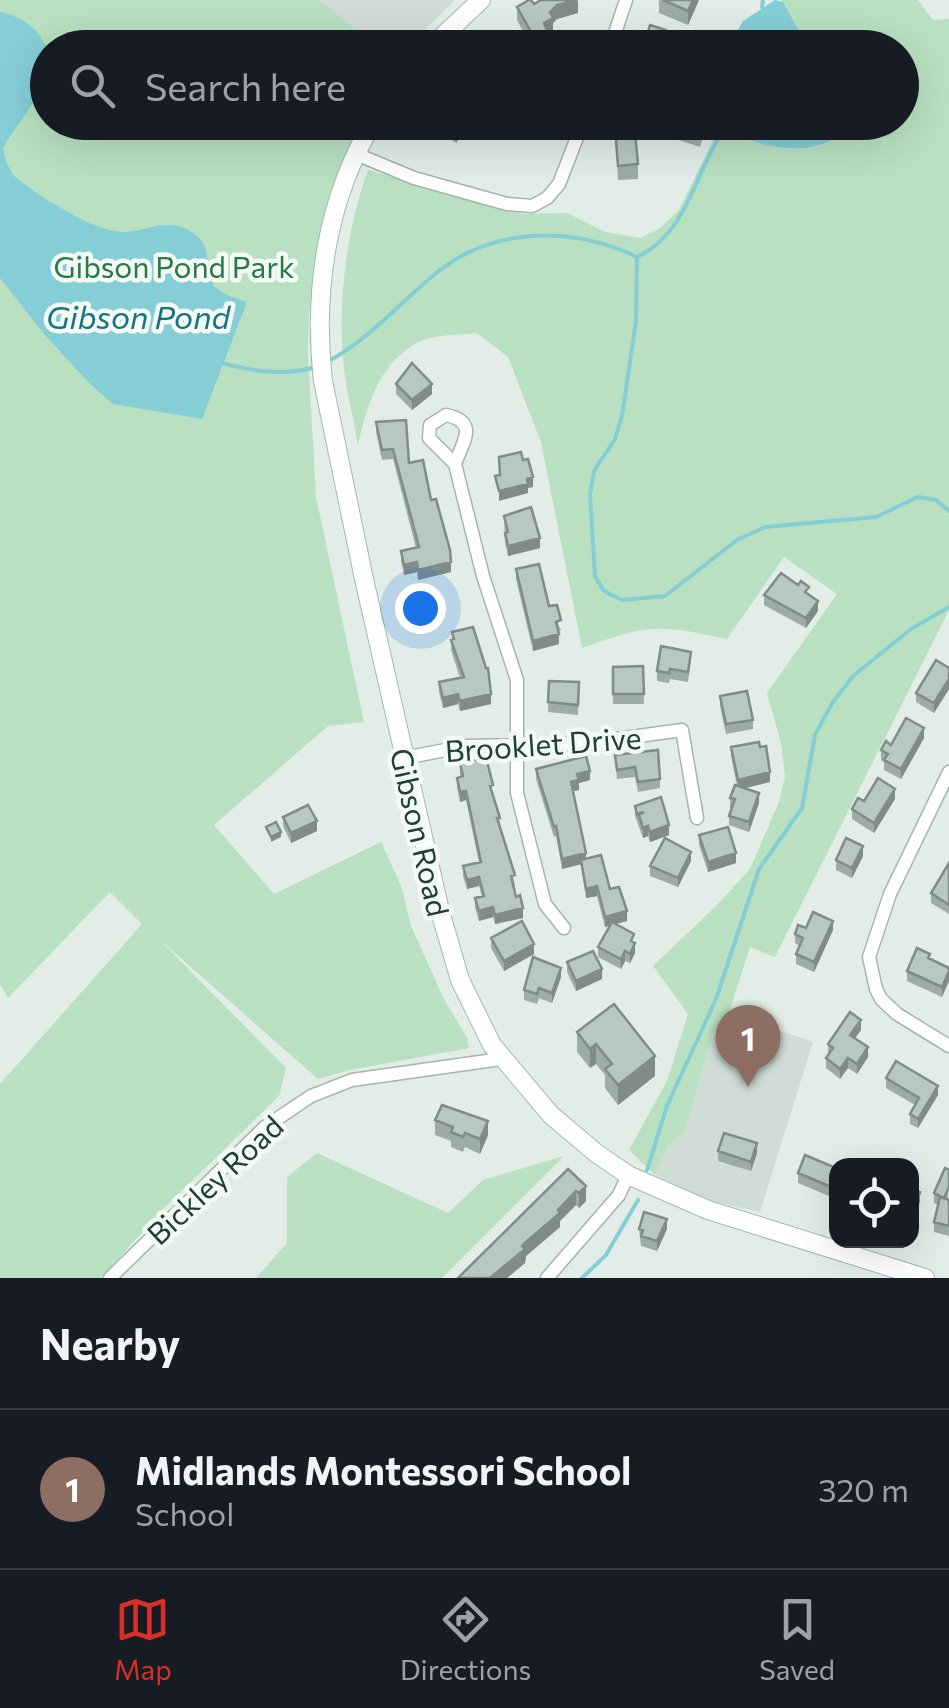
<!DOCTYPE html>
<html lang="en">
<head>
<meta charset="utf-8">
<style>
	body { margin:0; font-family:Commissioner,sans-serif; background:#242831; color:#f1f3f6 }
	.controls { position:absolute; right:30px; bottom:30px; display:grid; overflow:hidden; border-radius:20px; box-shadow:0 10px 40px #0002 }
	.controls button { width:90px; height:90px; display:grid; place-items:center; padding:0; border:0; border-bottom:2px solid #363941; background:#171b24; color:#f1f3f6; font:50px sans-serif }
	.you { position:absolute; left:420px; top:608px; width:35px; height:35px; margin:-25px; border:8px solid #fff; border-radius:50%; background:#1a73e8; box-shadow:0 0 0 15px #1a73e833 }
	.badge { display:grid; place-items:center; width:65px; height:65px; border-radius:50%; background:#d93025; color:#fff; font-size:32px; font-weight:700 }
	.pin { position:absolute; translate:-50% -82px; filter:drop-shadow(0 2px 5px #0008) }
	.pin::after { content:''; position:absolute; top:52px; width:35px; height:30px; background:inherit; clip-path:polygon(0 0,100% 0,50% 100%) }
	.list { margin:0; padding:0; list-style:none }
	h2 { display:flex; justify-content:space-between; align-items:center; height:130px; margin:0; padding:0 40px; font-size:42px }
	h2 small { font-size:32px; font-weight:400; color:#9ea1a6 }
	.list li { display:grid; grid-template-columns:65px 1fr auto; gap:30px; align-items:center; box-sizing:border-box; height:160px; padding:0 40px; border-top:2px solid #363941 }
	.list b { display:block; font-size:38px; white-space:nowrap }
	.list p { margin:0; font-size:32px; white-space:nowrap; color:#9ea1a6 }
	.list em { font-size:32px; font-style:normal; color:#9ea1a6 }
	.icon { flex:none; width:55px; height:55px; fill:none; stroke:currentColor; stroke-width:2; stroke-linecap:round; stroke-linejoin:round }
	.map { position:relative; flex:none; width:949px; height:1278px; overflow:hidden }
	.search { position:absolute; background:#171b24; box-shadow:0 10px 40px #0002; left:30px; right:30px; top:30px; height:110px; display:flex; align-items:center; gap:25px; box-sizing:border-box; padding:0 35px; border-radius:55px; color:#9ea1a6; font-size:38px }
	.sheet { height:290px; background:#171b24 }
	nav { display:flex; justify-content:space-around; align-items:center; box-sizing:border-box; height:140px; border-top:2px solid #363941; background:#171b24; font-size:28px; color:#9ea1a6 }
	nav a { display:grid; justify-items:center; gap:5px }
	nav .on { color:#d93025 }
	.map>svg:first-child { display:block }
</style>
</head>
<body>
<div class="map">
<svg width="949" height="1278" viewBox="0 0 949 1278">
	<rect width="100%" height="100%" fill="#e2ede7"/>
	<path fill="#d0ddd6" d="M320 0H455L406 48 377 47Z
		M729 1013 813 1042 760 1212 710 1201 655 1175 669 1144 684 1132 713 1033Z"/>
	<path fill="#b9e0c1" d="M0 0H320L377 47 48 48V122L361 123 331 198 309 315 308 352 316 497 364 722 328 726 214 825 274 894 381 842 402 888 411 926 444 999 467 1038 469 1048 350 1070 318 1079 160 940 286 1068 279 1096 166 1206 101 1278H0V1084L142 924 110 892 8 998 0 984Z
		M781 0H918L933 20 949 19V610L775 957 750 947 729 1013 713 1033 684 1133 669 1144 655 1175 629 1150 667 1081 688 1014 653 966 716 906 750 869 779 802 785 776 781 743 767 693 837 594 784 557 727 639C660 624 647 624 582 648L541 442 508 357 477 333C459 335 431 334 415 344 378 366 367 406 358 445 354 420 347 394 344 369 337 304 346 231 368 170L522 214 567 213 605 232 641 238 660 228 679 210 721 123H727C748 153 834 162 847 123L902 122V48L808 47Z
		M317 1153 448 1213 483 1180 564 1156 442 1278H256L287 1243V1177Z"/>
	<path fill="#86ced6" d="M775 0 783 2 808 47H728L743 21Z
		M0 12C32 18 59 46 45 80 35 105 16 125 3 148L6 162 14 176C35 194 94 232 122 232 146 232 167 217 190 231 217 247 201 265 213 284 219 294 236 298 247 302L202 419 113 404 90 384 44 334 0 278Z
		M847 123C834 161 748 153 727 123Z"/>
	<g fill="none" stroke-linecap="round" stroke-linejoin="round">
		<path stroke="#86ced6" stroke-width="4" d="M762 7 763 0
			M637 257 636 321 622 416 615 439 594 471 590 494 595 576 604 591 622 600 665 596 737 540 765 527 876 517 918 497 936 500 949 511
			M637 257C690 233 695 166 728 125
			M219 362C249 371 288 377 318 366
			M327 362C367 341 399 304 434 275 492 226 571 226 637 257
			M647 1170 667 1106 716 999 759 869 802 808 815 735 833 702 853 676 911 629 949 607
			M582 1278 606 1255 638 1200"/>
		<defs>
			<path id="street" d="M610 48 626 0
				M356 154 414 178 507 204 532 206 547 198 559 184 583 122
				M446 415C480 422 462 443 455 464L429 438 430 425Z
				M455 464 483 576 517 680V793L545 904 564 928
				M404 758 466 746 580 744 682 730 697 818
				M949 772 890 894 869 957 876 989 881 999 897 1014 949 1046
				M110 1278 265 1127 311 1096 352 1080 501 1059
				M547 1278 619 1195 628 1175"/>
			<path id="secondary" d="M430 48 481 0
				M373 122C326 201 313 292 323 381L364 579 440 911 460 980 492 1045 551 1115 596 1153 628 1175 708 1210 925 1278"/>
		</defs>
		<use href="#street" stroke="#a4b5ae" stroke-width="15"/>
		<use href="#secondary" stroke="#9fbaaf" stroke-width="20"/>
		<use href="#street" stroke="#fff" stroke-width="12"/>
		<use href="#secondary" stroke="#fff" stroke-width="18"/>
	</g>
	<path fill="#9daca5" d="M659 0H699L688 25 659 13Z
		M534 4 578 13 557 19 553 23V32L547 35V43L540 48H532L517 20V7Z
		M432 122H465L462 127V134L456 143 432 126Z
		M615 128 638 164V179L618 180Z
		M670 128 704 134 700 147 670 137Z
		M396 384 432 394 412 410 396 394Z
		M376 422 409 463 431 500 451 572 418 580 417 572 404 575 401 561V551L416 548 393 459 382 460 376 432Z
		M504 516 540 548 508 556 505 543Z
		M516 569 549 606 561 630 559 631V644L533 651 516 579Z
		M809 594 818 611 806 628 764 605V595Z
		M452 632 491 704 460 711 458 704 443 708 439 692V682L460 678 451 650Z
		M691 661 688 682 670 679 669 683 657 681V671Z
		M643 666 644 704H613V667Z
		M949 668V689L934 713 916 702V693Z
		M549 681 579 682 578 715 548 712Z
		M720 696 753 720V729L726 734 720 706Z
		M924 738 901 779 884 770V762L881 760V750Z
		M731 747 770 782 744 788 759 803 749 832 729 825V816L732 808H730V798L737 786 731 756Z
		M615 755 660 779V788L638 792 635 777 617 779Z
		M460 764 493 795 515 885 513 886 523 918 495 924 493 917 479 921 475 908V898L482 897 479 886 467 889 463 876V866L479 863 466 800 460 802 457 787V778L460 777Z
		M536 769 590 780 579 783V790L573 791 586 859 610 889 627 921 615 924 634 942 635 953 630 963 625 961 621 969 598 957V947L610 925 605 927 597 896 586 898 581 864 562 869 556 836 554 837 536 779Z
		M895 799 874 833 852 819V809Z
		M635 806 669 835 650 842 648 836 643 838 635 816Z
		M283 817 317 831 291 843 283 826Z
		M699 835 736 863 708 872 699 845Z
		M863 856 852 878 836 870V860Z
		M691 861 678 887 650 876V866Z
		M949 863V914L931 903V893Z
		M806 928 833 930 814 972 796 964V954L800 946 795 943V934Z
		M491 938 534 954 504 971 491 948Z
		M930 959 949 968 942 997 907 981V971Z
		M567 962 602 979 576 991 567 972Z
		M561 977 552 1003 539 998 537 1004 524 1000V990Z
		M861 1030 855 1038 868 1057 857 1074 848 1068 840 1079 826 1068V1058L828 1055V1044Z
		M577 1032 655 1076 618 1105 605 1088V1075L596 1064 590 1068 577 1052Z
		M886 1078 938 1095 918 1128 910 1124V1114L915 1105 886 1088Z
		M435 1120 488 1135 480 1154 465 1147 463 1152 451 1147V1141L435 1135Z
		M718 1151 757 1153 751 1171 718 1161Z
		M836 1168V1199L798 1183V1173Z
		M568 1169 586 1201 579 1208 576 1205 560 1221V1227L526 1256 525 1263 507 1278Z
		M949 1170 948 1199 949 1236 934 1232V1222L938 1205 934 1203V1193Z
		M639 1229H667L657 1251 641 1246Z"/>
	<path fill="#808c86" d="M578 0V13L557 19 553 23V32L547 35V43L540 48H534V37L550 12 557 5Z
		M693 0H699L688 25V11Z
		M459 122H465L462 127V134L456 143V128Z
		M432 384V394L412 410V400Z
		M533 477V487L528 488V493L499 501V491Z
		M540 538V548L508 556V546Z
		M417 562V572L404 575V565Z
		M451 562V572L418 580V570Z
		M818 601V611L806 628V618Z
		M559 634V644L533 651V641Z
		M949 679V689L934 713V703Z
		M458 694V704L443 708V698Z
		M491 694V704L460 711V701Z
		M924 728V738L901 779V769Z
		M590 771V780L579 783V790L571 792V782L577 774Z
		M770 772V782L738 790V780Z
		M895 789V799L874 833V823Z
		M466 791V800L460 802V792Z
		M759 793V803L749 832V822Z
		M317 821V831L291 843V833Z
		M669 825V835L650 842V832Z
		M648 826V836L643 838V828Z
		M281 832V837L271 842V837Z
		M863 846V856L852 878V868Z
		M691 852V861L678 887V878Z
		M586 853V863L562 869V859Z
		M736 853V863L708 872V862Z
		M479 877V886L467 889V880Z
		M597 886V896L586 898V889Z
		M493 907V917L479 921V911Z
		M523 908V918L495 924V915Z
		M627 911V921L605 927V917Z
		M833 921V930L814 972V962Z
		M635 943V953L630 963V954Z
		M534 944V954L504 971V961Z
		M625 951V961L621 969V959Z
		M561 968V977L552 1003V993Z
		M602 969V979L576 991V981Z
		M949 971V981L942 997V987Z
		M861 1020V1030L850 1045V1035Z
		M596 1044V1064L590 1068V1049Z
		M868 1047V1057L857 1074V1064Z
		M655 1056V1076L618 1105V1085Z
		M848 1058V1068L840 1079V1069Z
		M938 1086V1095L918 1128V1119Z
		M488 1121V1135L480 1154V1139Z
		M757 1143V1153L751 1171V1162Z
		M586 1186V1201L579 1208V1193Z
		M576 1191V1205L560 1221V1227L526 1256 525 1263 507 1278H490Z
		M920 1192V1202L912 1223V1213Z
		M667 1219V1229L657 1251V1241Z"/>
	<path fill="#b7c8c0" stroke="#808c86" stroke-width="2.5" d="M529 0H531L534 4 541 0H576L557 5 550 12 553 18 544 23 547 30 534 37 517 7Z
		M663 0H693L688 11Z
		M650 25 666 30 664 37 671 40 668 48H643Z
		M448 122H460L456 128Z
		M704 124 700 137 670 128Z
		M630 127 631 132H635L638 164 618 166 615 128Z
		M412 363 432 384 412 400 396 384Z
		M406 420 409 463 423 460 431 500 436 499 450 550 451 562 418 570 417 562 404 565 401 551 419 547 393 449 382 450 376 422Z
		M521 452 523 460 528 459 533 477 527 479 528 484 499 491 495 476 500 475 499 457Z
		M531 507 540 538 508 546 505 533 508 532 504 516Z
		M539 564 549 606 557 605 561 620 556 622 559 634 533 641 516 569Z
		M781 573 798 585 801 581 809 587 805 592 818 601 806 618 764 595Z
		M473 627 486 668H488L491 694 460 701 458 694 443 698 439 682 464 677 451 640 454 639 452 632Z
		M661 646 691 652 688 672 670 669 669 673 657 671Z
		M936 660 949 668V679L934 703 916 693Z
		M643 666 644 694H613V667Z
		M549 681 579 682 578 705 548 702Z
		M747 691 753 720 726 724 720 696Z
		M906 718 924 728 901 769 884 760 888 754 881 750 886 741 891 745Z
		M759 742 760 747 766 746 770 772 738 780 731 747Z
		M658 750 660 779 638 782 635 767 617 770 615 755Z
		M586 756 590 771 577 774 579 780 571 782 586 853 562 859 556 826 554 827 536 769Z
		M486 757 493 785 490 786 500 818H497L515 875 511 876 516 897 520 895 523 908 495 915 493 907 479 911 475 898 484 896 479 877 467 880 463 866 481 862 466 791 460 792 457 778 463 776 460 764Z
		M878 778 895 789 874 823 852 809 858 798 864 801Z
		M735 785 759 793 749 822 729 816 735 799 730 798Z
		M661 797 669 825 650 832 648 826 643 828 639 815 644 812 637 814 635 806Z
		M308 805 317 821 291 833 283 817Z
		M276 822 281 832 271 837 266 827Z
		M728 827 736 853 708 862 699 835Z
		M665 838 691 852 678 878 650 866Z
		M846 838 863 846 852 868 836 860Z
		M601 855 610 889 619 887 627 911 605 917 597 886 586 889 581 860Z
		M949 863V905L931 893Z
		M813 912 833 921 814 962 796 954 803 938 795 934 798 925 806 928Z
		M522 921 534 944 504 961 491 938Z
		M612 922 634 934 631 941 635 943 630 954 625 951 621 959 598 947Z
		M917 948 930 954 928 958 949 968V971L942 987 907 971Z
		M593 951 602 969 576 981 567 962Z
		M533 957 561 968 552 993 539 988 537 994 524 990Z
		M614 1004 655 1056 618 1085 605 1069 612 1064 596 1044 590 1049 577 1032Z
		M850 1012 861 1020 850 1035 868 1047 857 1064 848 1058 840 1069 826 1058 833 1048 828 1044Z
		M896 1061 938 1086 918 1119 910 1114 919 1098 886 1078Z
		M442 1105 488 1121 480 1139 465 1133 463 1137 451 1132 453 1127 435 1120Z
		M724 1133 757 1143 751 1162 718 1151Z
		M805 1155 836 1168V1189L798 1173Z
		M945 1168 949 1170V1187L944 1198 934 1193Z
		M568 1169 586 1186 579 1193 576 1191 558 1210 560 1213 526 1242 522 1246 525 1249 490 1278H458Z
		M912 1188 920 1192 912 1213Z
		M940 1197 949 1200V1226L934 1222Z
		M644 1212 667 1219 657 1241 641 1236 643 1230 639 1229Z"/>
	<g text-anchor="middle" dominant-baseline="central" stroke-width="9" stroke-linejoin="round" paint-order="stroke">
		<g font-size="30" fill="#287943" stroke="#f3f9f5">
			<text x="174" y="265">Gibson Pond Park</text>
		</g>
		<g font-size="30" fill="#203f35" stroke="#f3f9f5">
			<text transform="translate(543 743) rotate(-4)">Brooklet Drive</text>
			<text transform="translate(421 832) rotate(77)">Gibson Road</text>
			<text transform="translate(214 1179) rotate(-43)">Bickley Road</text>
		</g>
		<g font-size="32" font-style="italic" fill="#167380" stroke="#f3f9f5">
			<text x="138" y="316">Gibson Pond</text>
		</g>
	</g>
</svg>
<div class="controls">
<button><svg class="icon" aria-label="locate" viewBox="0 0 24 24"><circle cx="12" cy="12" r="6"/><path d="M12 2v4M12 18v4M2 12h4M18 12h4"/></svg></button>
</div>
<div class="you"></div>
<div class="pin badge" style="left:748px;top:1087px;background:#8d6e63">1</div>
<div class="search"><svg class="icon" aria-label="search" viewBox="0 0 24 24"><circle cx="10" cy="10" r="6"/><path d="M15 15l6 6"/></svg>Search here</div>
</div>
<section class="sheet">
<h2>Nearby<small></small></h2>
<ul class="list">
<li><span class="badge" style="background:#8d6e63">1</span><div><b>Midlands Montessori School</b><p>School</p></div><em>320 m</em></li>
</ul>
</section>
<nav>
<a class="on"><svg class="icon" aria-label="map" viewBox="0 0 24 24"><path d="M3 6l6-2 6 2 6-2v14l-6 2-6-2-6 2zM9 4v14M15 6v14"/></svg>Map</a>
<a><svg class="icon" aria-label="directions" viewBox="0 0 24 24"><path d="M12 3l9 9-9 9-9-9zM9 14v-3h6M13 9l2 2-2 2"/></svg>Directions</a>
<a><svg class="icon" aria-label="saved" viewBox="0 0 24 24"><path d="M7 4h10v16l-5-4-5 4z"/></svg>Saved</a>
</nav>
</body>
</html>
